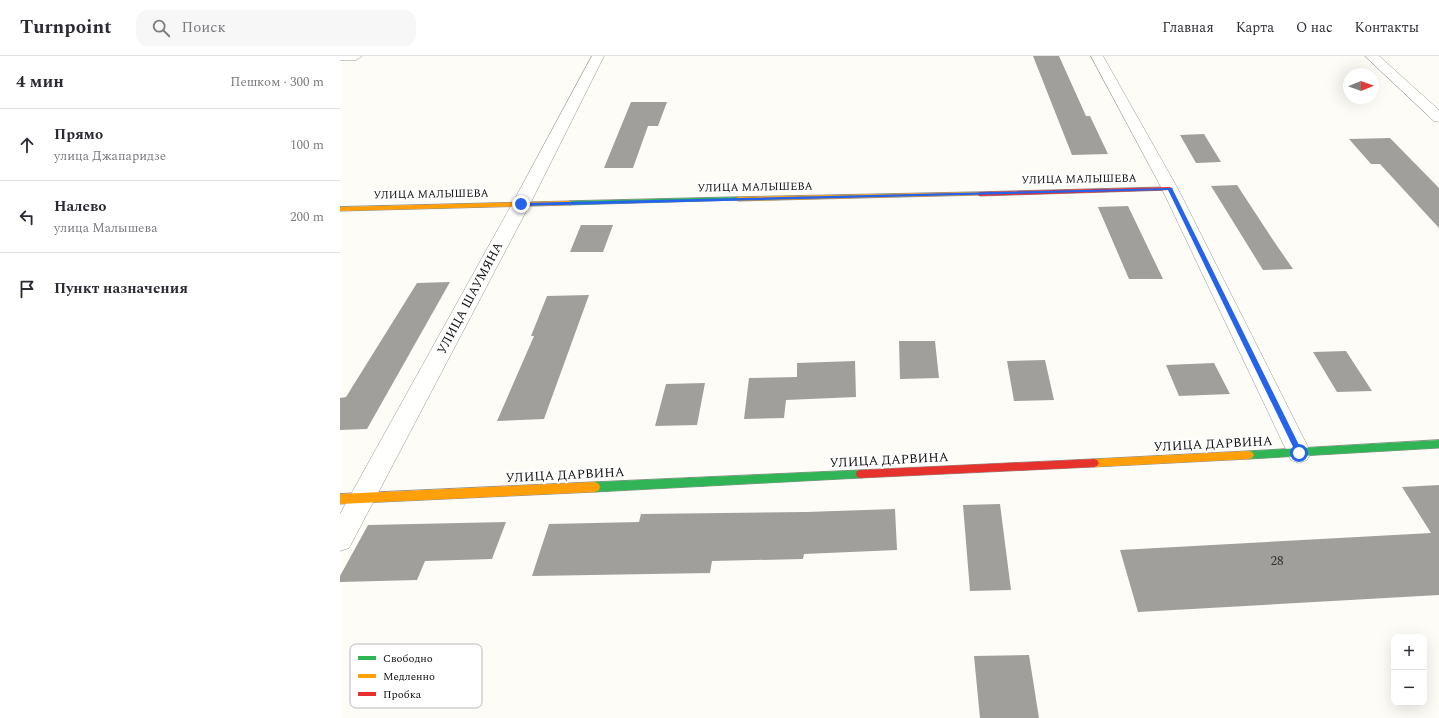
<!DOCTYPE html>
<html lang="ru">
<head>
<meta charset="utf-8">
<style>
	body { margin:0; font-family:Spectral,serif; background:#f7f7f7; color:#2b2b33 }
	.controls { position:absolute; right:12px; bottom:12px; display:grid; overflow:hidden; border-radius:8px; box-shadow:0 4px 16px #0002 }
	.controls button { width:36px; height:36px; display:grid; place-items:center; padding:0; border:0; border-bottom:1px solid #e1e1e2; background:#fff; color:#2b2b33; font:20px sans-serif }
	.compass { position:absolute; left:1003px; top:12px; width:36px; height:36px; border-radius:50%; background:#fff; box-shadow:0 4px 16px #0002; rotate:89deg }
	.stop { position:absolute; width:12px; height:12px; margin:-9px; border:3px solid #2563eb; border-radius:50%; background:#fff }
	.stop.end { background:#2563eb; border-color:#fff; box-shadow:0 1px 4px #0008 }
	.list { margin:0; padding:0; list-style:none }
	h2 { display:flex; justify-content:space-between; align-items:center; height:52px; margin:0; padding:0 16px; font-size:17px }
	h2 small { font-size:13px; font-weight:400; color:#7c7c81 }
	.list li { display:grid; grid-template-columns:26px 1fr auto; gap:12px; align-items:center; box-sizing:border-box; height:72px; padding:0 16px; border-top:1px solid #e1e1e2 }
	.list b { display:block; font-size:15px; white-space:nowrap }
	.list p { margin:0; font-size:13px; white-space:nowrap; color:#7c7c81 }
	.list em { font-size:13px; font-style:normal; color:#7c7c81 }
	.icon { flex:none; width:22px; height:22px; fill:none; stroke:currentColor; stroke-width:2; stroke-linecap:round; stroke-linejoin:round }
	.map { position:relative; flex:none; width:1099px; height:662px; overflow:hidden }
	header { display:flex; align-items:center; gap:24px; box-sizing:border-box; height:56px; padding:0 20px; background:#fff; border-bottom:1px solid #e1e1e2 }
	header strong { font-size:19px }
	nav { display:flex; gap:22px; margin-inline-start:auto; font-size:14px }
	.search { width:280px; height:36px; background:#f7f7f7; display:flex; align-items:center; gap:10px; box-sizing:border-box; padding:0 14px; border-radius:12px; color:#7c7c81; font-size:15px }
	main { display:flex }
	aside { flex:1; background:#fff }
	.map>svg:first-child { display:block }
</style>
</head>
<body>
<header>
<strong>Turnpoint</strong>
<div class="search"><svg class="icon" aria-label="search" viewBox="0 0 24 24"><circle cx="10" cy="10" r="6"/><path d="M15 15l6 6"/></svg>Поиск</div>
<nav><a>Главная</a><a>Карта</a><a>О нас</a><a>Контакты</a></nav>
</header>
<main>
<aside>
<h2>4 мин<small>Пешком · 300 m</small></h2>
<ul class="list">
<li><svg class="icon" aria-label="ahead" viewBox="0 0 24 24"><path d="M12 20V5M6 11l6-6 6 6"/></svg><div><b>Прямо</b><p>улица Джапаридзе</p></div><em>100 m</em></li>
<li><svg class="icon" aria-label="left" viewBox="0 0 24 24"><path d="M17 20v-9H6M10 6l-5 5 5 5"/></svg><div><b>Налево</b><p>улица Малышева</p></div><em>200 m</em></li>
<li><svg class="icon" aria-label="arrive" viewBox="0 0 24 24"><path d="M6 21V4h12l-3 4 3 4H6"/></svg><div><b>Пункт назначения</b></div></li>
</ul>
</aside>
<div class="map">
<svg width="1099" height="662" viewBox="0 0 1099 662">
	<rect width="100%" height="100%" fill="#fdfcf7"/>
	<path fill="#a19f9c" d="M693 0H719L746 60H750L768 98 732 99Z
		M291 46H327L318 70H308L293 112H264Z
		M864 78 881 106 856 107 840 79Z
		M1050 82 1099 132V172L1040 108H1031L1009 83Z
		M897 129 933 184 953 213 923 214 871 130Z
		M788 150 823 223H789L758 151Z
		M241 169H273L263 196H230Z
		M110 226 27 373 0 374V342L6 341 77 227Z
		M249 239 204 363 157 365 194 280H191L207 240Z
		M559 285H595L599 322 560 323Z
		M1006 295 1032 335 997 336 973 296Z
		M705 304 714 344 674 345 667 305Z
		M515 305 516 341 446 344 444 362 404 363 409 322 457 321V307Z
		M874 307 890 338 839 340 826 309Z
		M365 327 357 369 315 370 326 328Z
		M1099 429V539L798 556 780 494 1091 477 1062 431Z
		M660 448 671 534 630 535 623 449Z
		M555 453 557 494 464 498 463 503 372 505 370 517 192 520 209 468 299 466 301 458 466 456Z
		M166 466 152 503 85 505 77 524 0 526V520L28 469Z
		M689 599 699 662H640L634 600Z"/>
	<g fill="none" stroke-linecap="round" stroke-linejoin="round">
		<defs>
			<path id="street" d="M0 0H22L16 4H0Z
				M252 0H264L190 148 9 492 0 495V458L172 148Z
				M751 0H763L838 133 971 397 967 404 959 407 951 404 822 133Z
				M1025 0H1039L1099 54V66L1094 65Z"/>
			<path id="fast" d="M398 141 401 143 400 144 229 149 226 147 229 145Z
				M1099 384V392L909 403 906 402 904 399 906 396 909 395Z
				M521 414 525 415 526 418 525 421 521 422 255 436 251 434 250 431 251 428 255 426Z"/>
			<path id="slow" d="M640 136 642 137V139L398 145 395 143 398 141Z
				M229 145H231V149L0 155V151Z
				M909 395 912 396 914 399 912 402 909 403 754 411 751 410 749 407 751 404 754 403Z
				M255 426 259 428 260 431 259 434 255 436 0 448V438Z"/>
			<path id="jam" d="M830 131 833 133 832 134 640 140 637 138 640 136Z
				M754 403 757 404 759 407 757 410 754 411 521 422 517 421 516 418 517 415 521 414Z"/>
		</defs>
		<use href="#street" stroke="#979795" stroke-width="1"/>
		<use href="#fast" stroke="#8e8d8b" stroke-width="1"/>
		<use href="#slow" stroke="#8e8d8b" stroke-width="1"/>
		<use href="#jam" stroke="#8e8d8b" stroke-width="1"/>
		<use href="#street" fill="#fffffe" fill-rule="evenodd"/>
		<use href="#fast" fill="#30b455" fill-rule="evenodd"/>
		<use href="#slow" fill="#ff9f0a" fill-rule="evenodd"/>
		<use href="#jam" fill="#e5322d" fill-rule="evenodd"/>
	</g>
	<path fill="#2563eb" d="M832 132 962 395V399H957L828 134 181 150 179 148 181 147Z"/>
	<g text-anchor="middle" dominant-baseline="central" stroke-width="4" stroke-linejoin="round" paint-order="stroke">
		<g font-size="11" fill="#111" stroke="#fff">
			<text transform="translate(739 123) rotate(-1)">УЛИЦА МАЛЫШЕВА</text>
			<text transform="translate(415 131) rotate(-1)">УЛИЦА МАЛЫШЕВА</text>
			<text transform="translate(91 138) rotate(-1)">УЛИЦА МАЛЫШЕВА</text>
		</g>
		<g font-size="13" fill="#111" stroke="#fff">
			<text transform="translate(130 242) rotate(-62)">УЛИЦА ШАУМЯНА</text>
			<text transform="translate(873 388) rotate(-3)">УЛИЦА ДАРВИНА</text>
			<text transform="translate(549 404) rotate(-3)">УЛИЦА ДАРВИНА</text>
			<text transform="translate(225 419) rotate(-3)">УЛИЦА ДАРВИНА</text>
		</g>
		<g font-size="13" fill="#353434">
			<text x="937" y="505">28</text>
		</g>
	</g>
	<rect x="10" y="588" width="132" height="64" rx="6" fill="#fff" stroke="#b8b8b8" stroke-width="1"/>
	<rect x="18" y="600" width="18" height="4" fill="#30b455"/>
	<rect x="18" y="618" width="18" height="4" fill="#ff9f0a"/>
	<rect x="18" y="636" width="18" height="4" fill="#e5322d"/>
	<g font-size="11" fill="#111">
		<text x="43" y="606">Свободно</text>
		<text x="43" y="624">Медленно</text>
		<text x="43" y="642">Пробка</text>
	</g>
</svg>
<div class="controls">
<button>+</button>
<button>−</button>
</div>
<svg class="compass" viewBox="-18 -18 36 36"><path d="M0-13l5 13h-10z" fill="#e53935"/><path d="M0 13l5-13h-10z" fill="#7c7c81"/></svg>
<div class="stop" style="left:959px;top:397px"></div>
<div class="stop end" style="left:181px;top:148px"></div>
</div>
</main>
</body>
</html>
